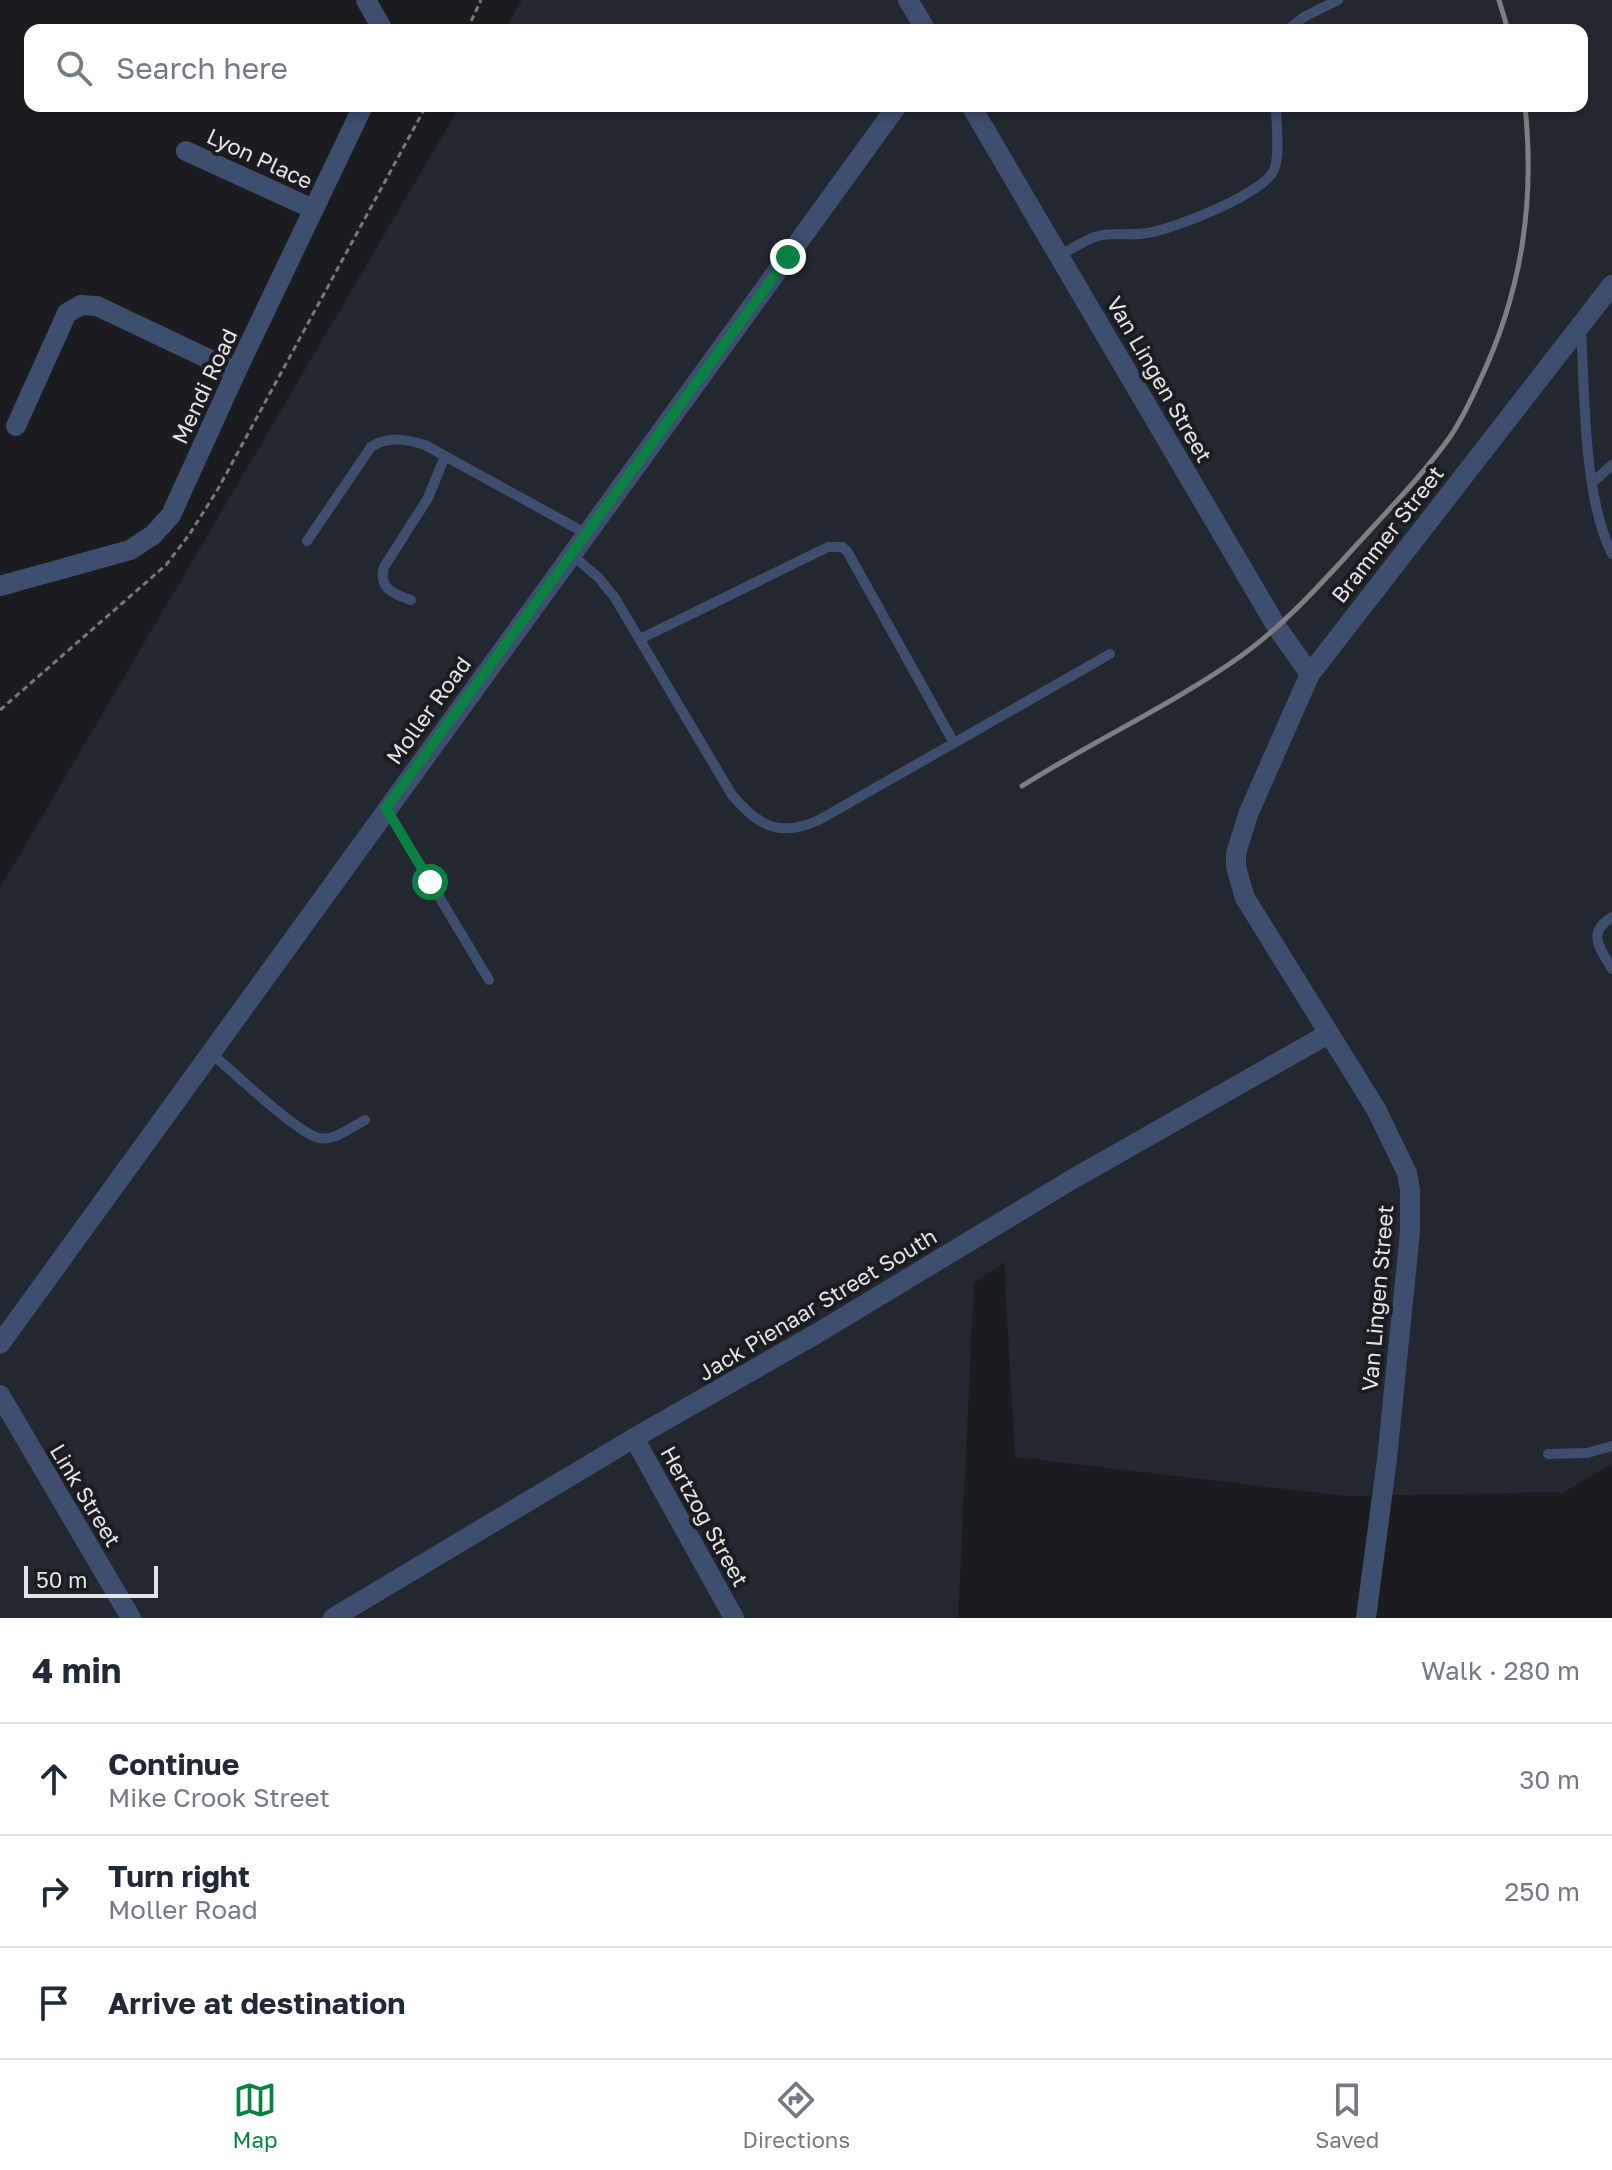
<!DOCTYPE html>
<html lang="en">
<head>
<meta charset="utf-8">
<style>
	body { margin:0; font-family:"Golos Text",sans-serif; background:#f2f2f3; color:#1f2937 }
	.scale { position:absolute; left:24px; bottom:20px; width:134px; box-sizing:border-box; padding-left:8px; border:4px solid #e3e4e6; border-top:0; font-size:22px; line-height:28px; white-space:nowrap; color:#e3e4e6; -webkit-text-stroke:6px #1b1c1f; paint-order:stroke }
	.stop { position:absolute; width:24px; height:24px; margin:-18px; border:6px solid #0b8043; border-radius:50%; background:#fff }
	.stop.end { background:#0b8043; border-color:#fff; box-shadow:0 2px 8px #0008 }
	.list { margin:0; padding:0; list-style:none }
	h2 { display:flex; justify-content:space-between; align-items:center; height:104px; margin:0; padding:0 32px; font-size:34px }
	h2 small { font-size:26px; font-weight:400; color:#747a83 }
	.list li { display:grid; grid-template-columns:52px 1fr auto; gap:24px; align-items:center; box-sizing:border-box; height:112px; padding:0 32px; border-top:2px solid #e0e1e3 }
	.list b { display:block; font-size:30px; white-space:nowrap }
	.list p { margin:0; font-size:26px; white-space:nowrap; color:#747a83 }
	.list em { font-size:26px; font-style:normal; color:#747a83 }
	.icon { flex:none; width:44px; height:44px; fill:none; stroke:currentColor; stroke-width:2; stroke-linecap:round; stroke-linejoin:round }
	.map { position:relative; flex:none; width:1612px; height:1618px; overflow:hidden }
	.search { position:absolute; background:#fff; box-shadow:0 4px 12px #0003; left:24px; right:24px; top:24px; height:88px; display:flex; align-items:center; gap:20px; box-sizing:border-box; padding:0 28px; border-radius:16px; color:#747a83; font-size:30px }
	.sheet { height:440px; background:#fff }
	nav { display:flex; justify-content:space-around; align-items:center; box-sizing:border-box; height:112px; border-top:2px solid #e0e1e3; background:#fff; font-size:22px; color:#747a83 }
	nav a { display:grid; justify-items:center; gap:4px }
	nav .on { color:#0b8043 }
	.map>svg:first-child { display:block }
</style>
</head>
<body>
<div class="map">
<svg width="1612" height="1618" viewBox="0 0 1612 1618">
	<rect width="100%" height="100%" fill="#1b1c1f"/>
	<path fill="#23272f" d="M522 0H1612V1464L1564 1492 1347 1496 1015 1457 1004 1262 974 1283 958 1618H0V888L460 106H1582V30H504Z"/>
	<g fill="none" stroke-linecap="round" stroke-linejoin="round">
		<path stroke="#78797b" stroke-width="3" stroke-dasharray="6 4" stroke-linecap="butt" d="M467 30 481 0
			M0 710 166 565 189 535 218 489 426 106"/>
		<path stroke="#3e4e6e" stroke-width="10" d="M1287 30 1304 17 1338 0
			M1060 255C1072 249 1086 239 1098 236 1114 232 1131 236 1147 233 1173 229 1269 193 1275 167 1280 151 1276 123 1276 106
			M1581 329C1585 395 1583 496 1612 554
			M1592 483 1612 465
			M307 541 371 447C388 436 406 439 425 445L587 534
			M572 555 599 578 615 598 732 795C758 826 780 838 819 820L1110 654
			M411 600C393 594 378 588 384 567L428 498 445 456
			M640 639 828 547H842L847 551 954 743
			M387 810 489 980
			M1612 917C1586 933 1600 948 1612 969
			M211 1053C232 1071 297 1133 319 1138 334 1141 352 1127 365 1120
			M1548 1454 1587 1453 1612 1446"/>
		<path stroke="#3e4e6e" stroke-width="20" d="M366 0 383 30
			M908 0 926 30
			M971 106 1278 629 1310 674
			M186 151 313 209
			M16 426 67 313 81 305 97 306 236 372
			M0 586 130 550 153 535 171 515 236 372 363 106
			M0 1344 897 106
			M0 1395 131 1618
			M634 1438 734 1618
			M333 1618 634 1438 816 1334 1071 1180 1328 1034
			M1366 1618 1387 1459 1410 1232V1190L1407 1173 1376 1109 1245 898 1236 867V853L1249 812 1310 674 1612 285"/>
		<path stroke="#7e7f81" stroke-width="5" d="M1499 0 1508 30
			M1022 786C1093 741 1172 705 1241 656 1288 622 1324 580 1363 538 1393 505 1424 473 1450 437 1462 419 1472 398 1481 378 1522 290 1535 202 1525 106"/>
	</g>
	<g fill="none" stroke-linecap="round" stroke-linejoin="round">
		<path stroke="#0b8043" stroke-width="10" d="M430 882 386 808 788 257"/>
	</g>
	<g text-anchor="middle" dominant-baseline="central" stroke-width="8" stroke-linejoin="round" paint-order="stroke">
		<g font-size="22" fill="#e3e4e6" stroke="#1b1c1f">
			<text transform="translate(260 158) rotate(25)">Lyon Place</text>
			<text transform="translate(1160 379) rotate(60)">Van Lingen Street</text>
			<text transform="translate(204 386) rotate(-65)">Mendi Road</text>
			<text transform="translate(1387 534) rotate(-52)">Brammer Street</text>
			<text transform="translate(428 710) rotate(-54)">Moller Road</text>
			<text transform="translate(1377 1298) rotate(-85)">Van Lingen Street</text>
			<text transform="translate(817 1304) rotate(-31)">Jack Pienaar Street South</text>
			<text transform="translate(86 1495) rotate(59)">Link Street</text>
			<text transform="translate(705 1516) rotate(61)">Hertzog Street</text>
		</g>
	</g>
</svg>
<div class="scale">50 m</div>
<div class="stop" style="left:430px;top:882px"></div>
<div class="stop end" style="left:788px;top:257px"></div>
<div class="search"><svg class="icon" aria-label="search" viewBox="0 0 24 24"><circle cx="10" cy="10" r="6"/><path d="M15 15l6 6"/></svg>Search here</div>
</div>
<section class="sheet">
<h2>4 min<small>Walk · 280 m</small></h2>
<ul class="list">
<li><svg class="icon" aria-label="ahead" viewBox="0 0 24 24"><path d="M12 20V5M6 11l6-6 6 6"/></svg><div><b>Continue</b><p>Mike Crook Street</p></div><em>30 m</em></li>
<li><svg class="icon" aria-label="right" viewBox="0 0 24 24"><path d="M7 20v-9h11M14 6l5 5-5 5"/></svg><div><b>Turn right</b><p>Moller Road</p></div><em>250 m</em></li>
<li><svg class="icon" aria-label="arrive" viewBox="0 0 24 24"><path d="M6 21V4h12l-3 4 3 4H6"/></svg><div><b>Arrive at destination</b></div></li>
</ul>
</section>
<nav>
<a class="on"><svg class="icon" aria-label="map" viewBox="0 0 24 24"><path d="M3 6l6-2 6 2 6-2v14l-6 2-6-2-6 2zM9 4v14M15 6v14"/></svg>Map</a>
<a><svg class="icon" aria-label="directions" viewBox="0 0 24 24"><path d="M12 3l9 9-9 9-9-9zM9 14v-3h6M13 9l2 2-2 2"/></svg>Directions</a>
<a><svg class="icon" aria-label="saved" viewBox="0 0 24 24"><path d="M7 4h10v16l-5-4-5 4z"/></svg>Saved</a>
</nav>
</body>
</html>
